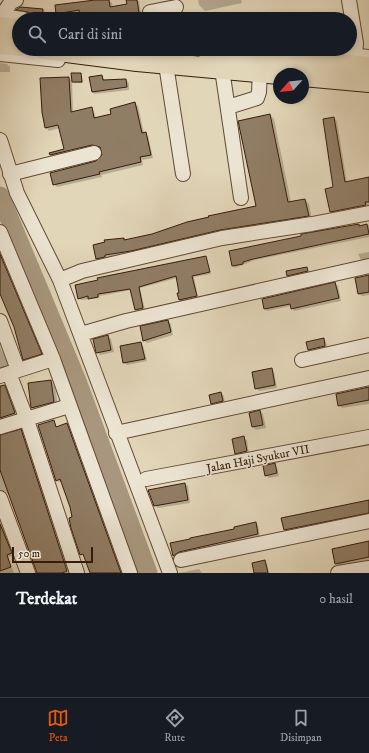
<!DOCTYPE html>
<html lang="id">
<head>
<meta charset="utf-8">
<style>
	body { margin:0; font-family:"IM FELL DW Pica",serif; background:#20242c; color:#f1f3f6 }
	.compass { position:absolute; left:273px; top:68px; width:36px; height:36px; border-radius:50%; background:#171b24; box-shadow:0 2px 6px #0003; rotate:243deg }
	.scale { position:absolute; left:12px; bottom:10px; width:81px; box-sizing:border-box; padding-left:4px; border:2px solid #371c0b; border-top:0; font-size:11px; line-height:14px; white-space:nowrap; color:#371c0b; -webkit-text-stroke:3px #ece4d2; paint-order:stroke }
	.list { margin:0; padding:0; list-style:none }
	h2 { display:flex; justify-content:space-between; align-items:center; height:52px; margin:0; padding:0 16px; font-size:17px }
	h2 small { font-size:13px; font-weight:400; color:#9ea1a6 }
	.icon { flex:none; width:22px; height:22px; fill:none; stroke:currentColor; stroke-width:2; stroke-linecap:round; stroke-linejoin:round }
	.map { position:relative; flex:none; width:369px; height:573px; overflow:hidden }
	.search { position:absolute; background:#171b24; box-shadow:0 2px 6px #0003; left:12px; right:12px; top:12px; height:44px; display:flex; align-items:center; gap:10px; box-sizing:border-box; padding:0 14px; border-radius:22px; color:#9ea1a6; font-size:15px }
	.sheet { height:124px; background:#171b24 }
	nav { display:flex; justify-content:space-around; align-items:center; box-sizing:border-box; height:56px; border-top:1px solid #363941; background:#171b24; font-size:11px; color:#9ea1a6 }
	nav a { display:grid; justify-items:center; gap:2px }
	nav .on { color:#ea580c }
	.map>svg:first-child { display:block }
</style>
</head>
<body>
<div class="map">
<svg width="369" height="573" viewBox="0 0 369 573">
	<rect width="100%" height="100%" fill="#e2d6b9"/>
	<filter id="stains"><feTurbulence type="fractalNoise" baseFrequency=".005" numOctaves="4"/><feColorMatrix values="0 0 0 0 .2 0 0 0 0 .09 0 0 0 0 .02 0 0 0 .5 -.17"/></filter>
	<radialGradient id="worn" r=".72"><stop offset=".6" stop-color="#630" stop-opacity="0"/><stop offset="1" stop-color="#630" stop-opacity=".3"/></radialGradient>
	<path fill="#0003" fill-rule="evenodd" d="M100 0H109L112 3 116 19H81L80 12 59 15 57 13Z
		M127 0 139 1 142 19H130Z
		M198 0H241L242 3 205 11 199 5Z
		M20 8 43 10 45 12V19H33L30 14 20 11 18 10Z
		M195 13 197 19H187L186 15Z
		M0 63 7 64 10 67V72H0Z
		M73 74H81L83 83H74Z
		M102 76 105 81 126 80 129 83V90L95 94 92 92Z
		M69 78 72 81 73 112 91 109 94 111 96 119 112 115 135 103 138 106 144 133 148 136 153 158 142 160 143 165 101 175 102 177 57 187 54 184 97 162 103 156 102 149 96 147 54 158 51 155 65 150 60 128 49 131 46 128 43 112ZM97 143V144L66 152V150Z
		M270 115 274 119 291 202 305 200 309 204 312 220 101 262 97 258 94 245 112 240 125 241 160 233 257 207Z
		M334 118 337 121 347 183 369 178V208L334 214 331 211 334 188Z
		M359 225 360 227 369 225V237L255 260 235 268 233 266 230 252Z
		M369 252V261L362 262 358 254Z
		M0 253 43 356 26 361 24 359 15 327 0 291Z
		M206 257 211 274 194 277 198 298 182 302 180 300 181 293 177 278 140 288 145 310 138 312 131 290 99 296 100 298 81 300 79 298Z
		M306 268 310 274 291 278 288 275Z
		M369 276V295L362 296 359 294Z
		M335 283 338 286 341 301 294 311 291 306 267 311 265 309Z
		M168 321 171 324 173 335 147 343 144 340Z
		M108 336 111 339 114 352 100 355 97 352Z
		M323 339 326 342 328 349 311 352 309 350Z
		M141 343 143 346 147 361 127 365 124 363Z
		M0 347 9 367 0 371Z
		M271 369 274 372 277 388 259 391 256 388Z
		M51 381 55 386 58 406 37 412 32 407Z
		M4 386 17 416 0 421V387Z
		M369 387V404L342 408 339 405 337 395Z
		M221 393 224 396 225 404 214 406 212 403Z
		M260 411 263 414 266 428 256 430 253 427 250 414Z
		M54 421 57 428 67 425 69 427 122 573H91L85 556 81 554 71 507 62 481 59 482 57 480Z
		M21 431 23 433 69 573H38L9 495 5 491 0 493V436Z
		M244 438 247 440 249 454 238 456 236 453Z
		M275 464 277 467 279 476 269 478 266 475Z
		M185 484 188 486 190 503 158 508 155 505Z
		M369 502V515L287 532 285 530Z
		M0 520 13 556 8 557 14 573H0Z
		M255 523 258 525 260 537 177 558 174 556 171 544 235 530Z
		M369 543V561L339 566 336 564Z
		M264 561 267 564 269 573H255Z
		M199 569 202 573H179Z"/>
	<g fill="none" stroke-linecap="round" stroke-linejoin="round">
		<path stroke="#a8977e" stroke-width="19" d="M0 196 77 381 148 573"/>
	</g>
	<path fill="#907d65" stroke="#371c0b" d="M95 0H109L110 7 127 4 126 0H137L140 19H80L79 10 56 14 55 5Z
		M20 7 43 9 42 19 31 18 28 12 16 10Z
		M71 73H81L82 82H72Z
		M102 75 103 80 126 79 127 87 92 92 89 77Z
		M69 77 71 112 92 107 94 118 111 114 110 109 135 102 142 133 146 132 151 155 140 157 141 162 99 172 100 174 53 185 50 173 96 161 102 155 100 147 92 145 50 155 49 153 64 149 58 125 45 128 42 112 40 78Z
		M270 114 288 202 305 199 309 216 220 230 131 251 105 255V257L96 259 93 245 105 242 104 240 124 238V240L152 234 187 222 209 217 208 216 256 206 238 121Z
		M334 117 345 182 369 177V202H365L366 205 330 212 325 189 333 187 323 119Z
		M359 224V226L367 224 369 234 253 259 243 262V264L232 266 229 251 301 236V234Z
		M0 254 42 354 23 360 14 327 0 294Z
		M206 256 210 272 192 276 197 296 179 300 177 293H179L176 276 139 287 143 308 135 310 130 289 98 294V297L88 299V296L78 299 75 285 98 280 97 278Z
		M307 267 308 271 287 276 286 271Z
		M369 275V292L358 294 355 278Z
		M335 282 339 298 291 309 290 304 264 309 262 299Z
		M168 320 171 332 143 341 140 326Z
		M108 335 111 350 96 353 93 339Z
		M324 338 325 346 308 350 306 342Z
		M141 342 145 359 123 363 120 346Z
		M272 368 275 385 255 389 252 372Z
		M51 380 54 402 31 408 28 383Z
		M5 385 15 413 0 418V386Z
		M369 387V400L338 406 336 394Z
		M221 392 223 401 211 404 209 395Z
		M260 410 263 425 252 427 249 413Z
		M54 420 56 427 67 423 121 573H90L83 554 80 555 71 528 69 518 72 517 70 507 60 479 56 481 38 425Z
		M21 429 67 571 62 573H37L0 470V435Z
		M244 436 247 451 235 454 232 439Z
		M275 463 277 473 265 476 263 466Z
		M185 483 188 500 154 506 148 490Z
		M369 500V513L284 530 281 518Z
		M256 522 258 534 179 552 173 556 170 543 190 539V538L234 529V527Z
		M0 524 12 553 7 555 11 567 0 571Z
		M369 541V557L335 564 332 549Z
		M265 560 268 573H254L252 563Z"/>
	<g fill="none" stroke-linecap="round" stroke-linejoin="round">
		<defs>
			<path id="minor" d="M349 0 356 43 355 56
				M150 12 176 7
				M0 16 23 19
				M1 17 11 2 16 0
				M298 49 369 57
				M0 54 58 60
				M167 71 183 174
				M223 76 241 198
				M228 107 257 98 259 92 260 72
				M0 140 17 193 60 280 170 573
				M10 174 94 153
				M0 232 53 359 130 573
				M60 280 82 271 222 238 312 224 369 213
				M0 321 18 370
				M81 334 126 321 369 266
				M302 360 369 345
				M9 373 27 420 77 573
				M0 376 53 359
				M0 427 69 406
				M116 433 369 378
				M146 479 369 437
				M0 498 28 573
				M181 560 369 521
				M338 573 369 568"/>
			<path id="highway" d="M0 27 19 29
				M0 44 19 46
				M43 49 137 61 279 74
				M206 49 369 67
				M303 76 369 82"/>
		</defs>
		<use href="#minor" stroke="#624a36" stroke-width="16"/>
		<use href="#highway" stroke="#371c0b" stroke-width="22"/>
		<use href="#minor" stroke="#ece4d2" stroke-width="14"/>
		<use href="#highway" stroke="#e2d6b9" stroke-width="20"/>
	</g>
	<g text-anchor="middle" dominant-baseline="central" stroke-width="3" stroke-linejoin="round" paint-order="stroke">
		<g font-size="12" fill="#371c0b" stroke="#ece4d2">
			<text transform="translate(258 459) rotate(-11)">Jalan Haji Syukur VII</text>
		</g>
	</g>
	<rect width="100%" height="100%" filter="url(#stains)"/>
	<rect width="100%" height="100%" fill="url(#worn)"/>
</svg>
<svg class="compass" viewBox="-18 -18 36 36"><path d="M0-13l5 13h-10z" fill="#e53935"/><path d="M0 13l5-13h-10z" fill="#9ea1a6"/></svg>
<div class="scale">50 m</div>
<div class="search"><svg class="icon" aria-label="search" viewBox="0 0 24 24"><circle cx="10" cy="10" r="6"/><path d="M15 15l6 6"/></svg>Cari di sini</div>
</div>
<section class="sheet">
<h2>Terdekat<small>0 hasil</small></h2>
<ul class="list">
</ul>
</section>
<nav>
<a class="on"><svg class="icon" aria-label="map" viewBox="0 0 24 24"><path d="M3 6l6-2 6 2 6-2v14l-6 2-6-2-6 2zM9 4v14M15 6v14"/></svg>Peta</a>
<a><svg class="icon" aria-label="directions" viewBox="0 0 24 24"><path d="M12 3l9 9-9 9-9-9zM9 14v-3h6M13 9l2 2-2 2"/></svg>Rute</a>
<a><svg class="icon" aria-label="saved" viewBox="0 0 24 24"><path d="M7 4h10v16l-5-4-5 4z"/></svg>Disimpan</a>
</nav>
</body>
</html>
